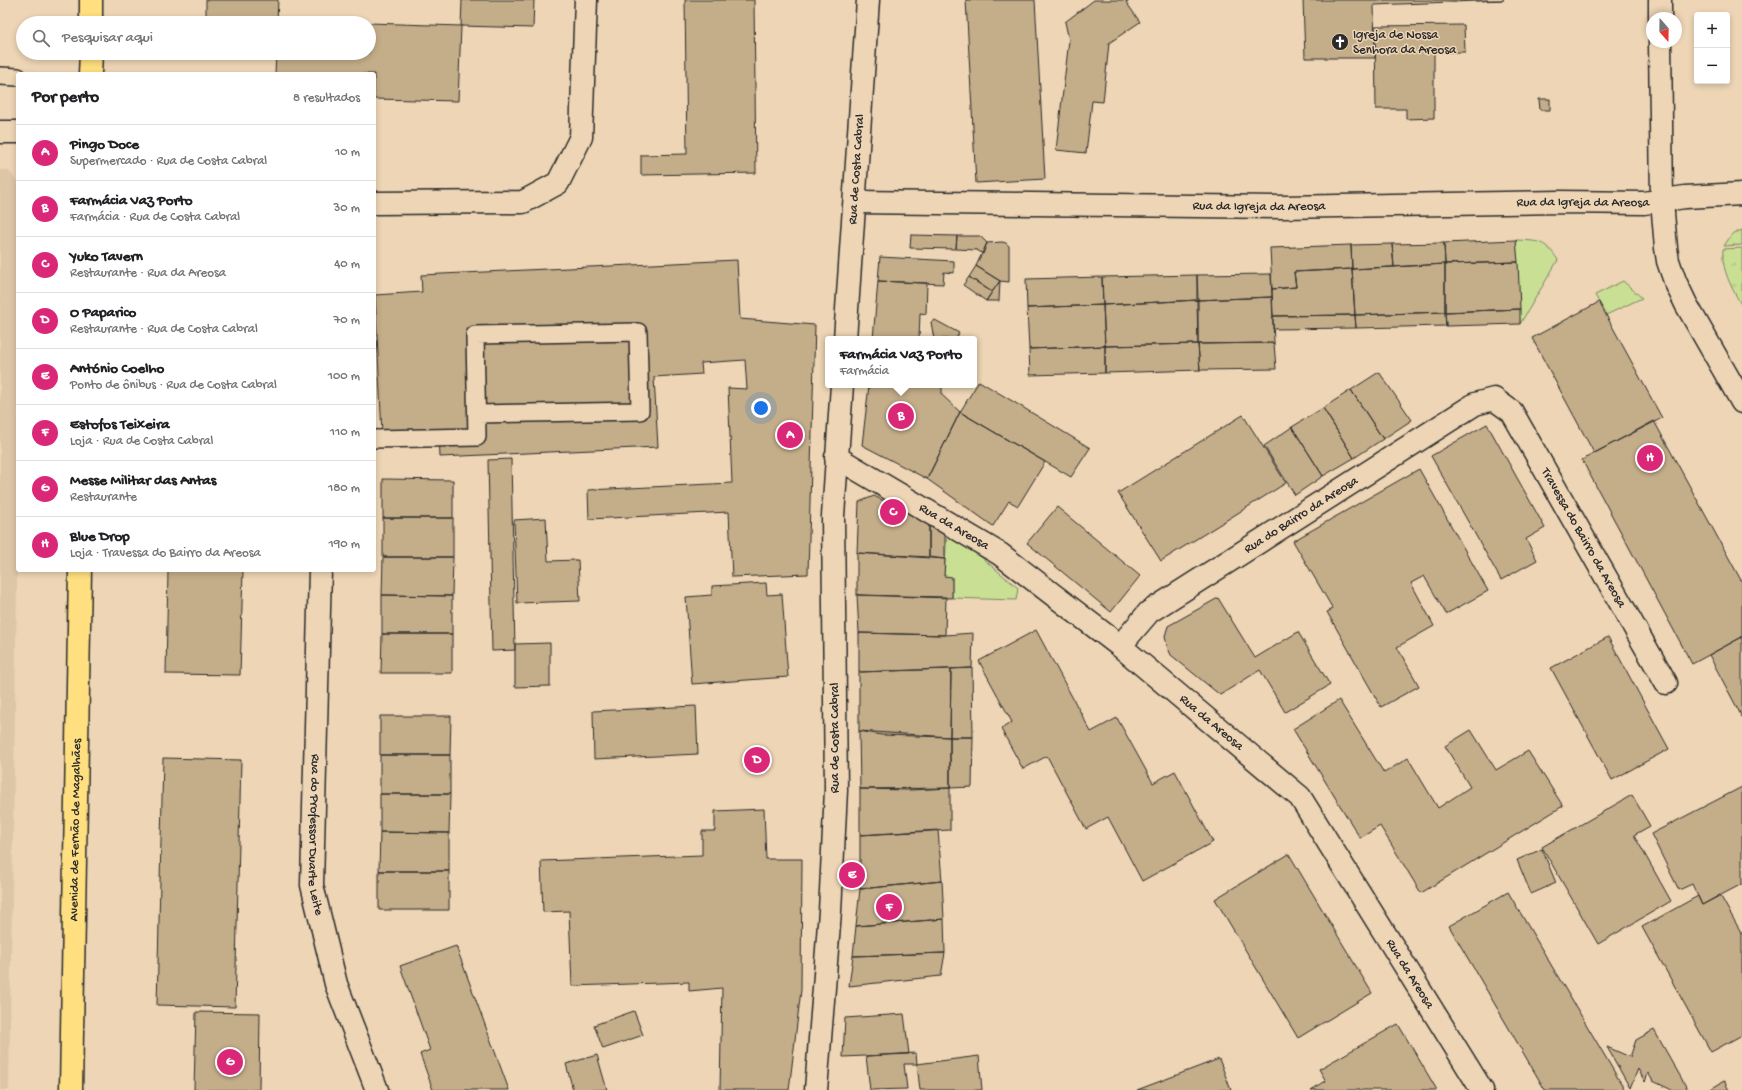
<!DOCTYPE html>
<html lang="pt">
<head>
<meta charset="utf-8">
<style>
	body { margin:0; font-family:"Gochi Hand",sans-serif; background:#f2f2f2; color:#202124 }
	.controls { position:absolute; right:12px; top:12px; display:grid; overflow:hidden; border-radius:4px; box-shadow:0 2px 6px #0003 }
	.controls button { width:36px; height:36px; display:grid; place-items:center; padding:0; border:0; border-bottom:1px solid #e0e0e0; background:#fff; color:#202124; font:20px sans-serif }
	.compass { position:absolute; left:1646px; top:12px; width:36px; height:36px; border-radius:50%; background:#fff; box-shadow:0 2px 6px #0003; rotate:160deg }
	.you { position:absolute; left:761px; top:408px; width:14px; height:14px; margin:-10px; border:3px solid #fff; border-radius:50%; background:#1a73e8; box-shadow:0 0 0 6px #1a73e833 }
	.badge { display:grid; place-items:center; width:26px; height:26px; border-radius:50%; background:#db2777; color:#fff; font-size:13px; font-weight:700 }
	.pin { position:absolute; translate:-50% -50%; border:2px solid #fff; box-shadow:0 1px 4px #0006 }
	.popup { position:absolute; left:825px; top:336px; width:152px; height:52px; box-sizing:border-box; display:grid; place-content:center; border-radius:4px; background:#fff; filter:drop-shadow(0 1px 3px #0005); font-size:13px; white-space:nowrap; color:#757577 }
	.popup b { font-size:15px; color:#202124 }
	.popup::after { content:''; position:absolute; left:50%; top:100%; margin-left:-8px; border:8px solid transparent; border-top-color:#fff }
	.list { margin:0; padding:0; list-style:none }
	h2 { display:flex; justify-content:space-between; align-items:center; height:52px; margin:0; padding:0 16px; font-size:17px }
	h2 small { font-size:13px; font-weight:400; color:#757577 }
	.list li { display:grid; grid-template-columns:26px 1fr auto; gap:12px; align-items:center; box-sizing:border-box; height:56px; padding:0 16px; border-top:1px solid #e0e0e0 }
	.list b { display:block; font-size:15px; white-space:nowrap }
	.list p { margin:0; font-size:13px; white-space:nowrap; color:#757577 }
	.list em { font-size:13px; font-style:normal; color:#757577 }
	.icon { flex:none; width:22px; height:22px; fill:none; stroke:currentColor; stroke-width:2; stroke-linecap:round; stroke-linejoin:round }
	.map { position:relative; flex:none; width:1742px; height:1090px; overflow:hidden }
	.search { position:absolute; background:#fff; box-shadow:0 2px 6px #0003; left:16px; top:16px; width:360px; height:44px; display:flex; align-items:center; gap:10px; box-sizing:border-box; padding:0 14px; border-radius:22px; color:#757577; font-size:15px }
	.panel { position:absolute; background:#fff; box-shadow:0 2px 6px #0003; left:16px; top:72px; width:360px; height:500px; border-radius:4px }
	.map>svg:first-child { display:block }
</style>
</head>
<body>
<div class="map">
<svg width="1742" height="1090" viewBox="0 0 1742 1090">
	<defs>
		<pattern id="grass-tufts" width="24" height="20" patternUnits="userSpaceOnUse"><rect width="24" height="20" fill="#c9df94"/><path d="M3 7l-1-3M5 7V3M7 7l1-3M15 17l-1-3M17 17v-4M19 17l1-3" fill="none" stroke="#adc080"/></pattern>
	</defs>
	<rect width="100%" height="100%" fill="#edd5b5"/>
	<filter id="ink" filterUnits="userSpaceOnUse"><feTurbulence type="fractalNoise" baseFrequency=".025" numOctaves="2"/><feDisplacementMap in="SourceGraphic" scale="8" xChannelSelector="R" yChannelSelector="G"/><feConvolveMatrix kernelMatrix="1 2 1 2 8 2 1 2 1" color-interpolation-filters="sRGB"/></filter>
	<g filter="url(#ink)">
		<path fill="#ddc6a6" d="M0 170H8L18 182V523L9 1090H0Z"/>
		<path fill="url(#grass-tufts)" stroke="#7a8560" d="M1742 230V245L1724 246 1732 234Z
			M1742 248V306C1732 289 1721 269 1723 249Z"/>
		<path fill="#c9df94" stroke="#7a8560" d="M1516 240C1538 241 1545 240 1558 260L1520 324Z
			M1623 281 1642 298 1606 315 1595 295Z
			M947 533 981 557 1018 588 1016 600 952 598V578L944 576Z"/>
		<path fill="#c4ad89" stroke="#2b2b2b" d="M206 0H278L277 21 206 18Z
			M462 0H534L533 28 461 26Z
			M685 0H754L756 173 641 175V155L687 154Z
			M966 0H1035L1045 179 976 183Z
			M1094 0H1130L1126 2 1140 22 1109 43 1103 102 1092 101 1086 153 1056 150 1069 40 1065 22Z
			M1303 0H1504L1374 5 1375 58H1305Z
			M277 21 361 23H277Z
			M369 23 461 26 458 101 374 99V74H275L276 53H369Z
			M1464 25 1465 52H1434V118L1406 119V109H1376L1375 26Z
			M1539 99H1550V110H1540Z
			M911 235 957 236 956 249 910 248Z
			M957 236H980L987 243 983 254 977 250 956 249Z
			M1516 240 1518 262 1445 264 1444 243Z
			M1002 242 1006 243 1009 246V282L1000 281 976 266 987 243Z
			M1444 243 1445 264 1394 267 1392 244Z
			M1392 244 1394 267 1352 269 1351 245Z
			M1351 245 1352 269 1294 272 1296 287 1272 289 1270 248Z
			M880 257 954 261V273L944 272 943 284 878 281Z
			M737 260 740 319 815 325 808 574 732 577 729 512 589 519 588 490 732 483 728 388 747 389 745 360 701 363 702 374 654 377 658 447 440 457 439 432 382 434 375 295 422 292 421 275Z
			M1518 262 1520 309 1445 312V264Z
			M1445 264V312L1355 315 1352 269Z
			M976 266 1000 281 992 292 969 277Z
			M1352 269 1355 315 1273 316 1272 289 1296 287 1294 272Z
			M1271 274 1272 297 1197 300V275Z
			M1197 275 1198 300 1103 305 1102 277Z
			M969 277 992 292 986 301 963 285Z
			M1102 277 1103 305 1027 308 1026 279Z
			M878 281 927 283 926 314 920 313 919 339H873Z
			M1000 281 999 301H986L992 292Z
			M1272 297 1274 343 1198 344 1197 300Z
			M1198 300V344L1105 346 1103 305Z
			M1599 302 1662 418 1594 453 1532 338Z
			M1103 305 1105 346 1029 349 1027 308Z
			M1520 309V324L1446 326 1445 312Z
			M1445 312 1446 326 1356 328 1355 315Z
			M1355 315 1356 328 1273 329V316Z
			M935 320 959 333 956 339H934L931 322Z
			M1274 343 1276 369 1200 370 1198 344Z
			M1198 344 1200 370 1105 373V346Z
			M1105 346V373L1030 375 1029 349Z
			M1379 372 1412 420 1383 439 1351 390Z
			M979 381 1090 448 1071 477 960 412Z
			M869 385H942V395L960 412 927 479 862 445Z
			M1351 390 1383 439 1354 458 1323 408Z
			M1323 408 1354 458 1323 476 1292 427Z
			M960 412 1045 462 1018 506 1009 501 993 526 927 479Z
			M1243 415 1286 483 1161 561 1118 493Z
			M1654 421 1742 582V637L1692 664 1582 460Z
			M1487 424 1545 528 1526 539 1537 560 1501 580 1431 456Z
			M1292 427 1323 476 1295 495 1264 446Z
			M511 459 515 650 492 651 488 460Z
			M1419 469 1488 591 1446 614 1424 576 1411 583 1434 626 1397 647 1419 686 1381 707 1327 612 1333 609 1293 541Z
			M383 479 453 480V518H383Z
			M874 496 929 524V557L857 553 859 502Z
			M1057 507 1140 576 1111 612 1027 543Z
			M383 518H453V557H383Z
			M546 518 548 561 578 560 580 601 517 603 514 520Z
			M929 524 945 534V559L929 557Z
			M857 553 945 559 944 576 952 577V598L857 595Z
			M383 557H453L452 596 382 595Z
			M168 570H243L240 675 166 674Z
			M766 583 767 595 782 594 788 677 692 684 686 597 712 595V586Z
			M382 595 452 596V634H382Z
			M857 595 946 597 945 635 859 633Z
			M1218 598 1255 658 1298 632 1330 685 1285 712 1260 670 1220 695 1171 655 1167 646 1165 636 1168 626Z
			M1036 630 1091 732 1117 718 1153 783 1175 771 1213 842 1142 881 1108 817 1086 829 1047 756 1023 769 1001 729 1012 722 979 661Z
			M859 633 945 635 973 633 972 668 859 672Z
			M382 634H452V673H381Z
			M1608 637 1669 749 1612 780 1551 668Z
			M1742 637V717L1709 655Z
			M550 643V686L515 687V644Z
			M972 668 973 737H950L951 669Z
			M951 669 950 737 882 735 859 731V672Z
			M1339 700 1384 773 1408 758 1438 808 1470 787 1445 746 1471 730 1496 770 1528 751 1563 806 1421 893 1380 826 1360 838 1293 729Z
			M696 706 698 754 594 759 593 711Z
			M380 716H451L450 755H380Z
			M859 731 950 737V788L910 790 860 789Z
			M950 737H973L972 787 950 788Z
			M380 755H450V794H380Z
			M163 758 241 760 235 1007 157 1005Z
			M1742 787V884L1702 905 1692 884 1679 890 1651 834Z
			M950 788V830L860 835V789Z
			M380 794H450L449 833 380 832Z
			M1632 795 1650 826 1634 835 1671 901 1598 944 1542 847Z
			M764 809 766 859H802L801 990 789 1090H720L722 988 689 991V982L572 986 569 911 543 912 541 861 702 855V831H715V811Z
			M938 830 942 881 860 889V835Z
			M380 832 449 833V871H379Z
			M1542 849 1556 883 1531 894 1517 860Z
			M1289 854 1372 993 1298 1038 1215 899Z
			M379 871H449V910H379Z
			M942 881 944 919 856 926 860 889Z
			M1508 892 1625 1090H1545L1449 926Z
			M1720 895 1742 934V1035L1711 1052 1642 927 1698 896 1702 905Z
			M944 919 945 953 853 956 856 926Z
			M456 946 509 1090H433L420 1054 430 1050 400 966Z
			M945 953 941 976 849 986 853 956Z
			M634 1011 643 1035 603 1049 594 1025Z
			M196 1012 260 1013 259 1090H194Z
			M904 1014 909 1054 843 1057 845 1018Z
			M1398 1024 1437 1090H1311L1326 1081 1319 1069Z
			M1654 1030 1688 1090H1672L1653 1081 1648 1073 1645 1082 1638 1069 1630 1088 1607 1047 1630 1057 1636 1040Z
			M916 1053 917 1064H904L907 1089 870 1090 866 1056Z
			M597 1055 607 1090H573L566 1064Z
			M979 1056 982 1090H920L917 1064Z
			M1219 1059 1231 1090H1137Z
			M1724 1081 1729 1090H1709Z"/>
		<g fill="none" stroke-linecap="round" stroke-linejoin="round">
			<defs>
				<path id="service" d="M0 76 18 77
					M374 439 477 437 475 335 638 332 640 411 477 414"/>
				<g id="minor">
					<path d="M1660 0V18"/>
					<path d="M1660 42 1662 201 1666 248 1668 261 1675 281 1686 304 1742 402"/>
					<path d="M0 132H18"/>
					<path id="s1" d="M855 202 1283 207 1559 202 1644 203 1685 197 1742 194"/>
					<path d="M374 203 523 202 558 183 581 137 586 0"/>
					<path id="s2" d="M836 457 1000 554 1120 646 1300 797 1482 1090"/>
					<path id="s3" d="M320 570 312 885 336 984 377 1090"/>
					<path id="s4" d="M1120 646 1149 612 1475 404 1494 399 1512 412 1666 683"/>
				</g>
				<g id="secondary">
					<path id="s5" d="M845 339 868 0"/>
					<path d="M816 1090 830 911 836 790 833 516 842 385"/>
				</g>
				<g id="primary">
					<path d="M91 23V0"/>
					<path d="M90 74 91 53"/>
					<path id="s6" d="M71 1090 80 570"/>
				</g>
			</defs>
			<use href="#service" stroke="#2b2b2b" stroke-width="20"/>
			<use href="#minor" stroke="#2b2b2b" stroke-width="25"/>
			<use href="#secondary" stroke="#2b2b2b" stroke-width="25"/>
			<use href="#primary" stroke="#2b2b2b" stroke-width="25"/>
			<use href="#service" stroke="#edd5b5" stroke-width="17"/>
			<use href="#minor" stroke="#edd5b5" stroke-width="22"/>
			<use href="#secondary" stroke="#edd5b5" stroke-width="22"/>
			<use href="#primary" stroke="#ffdf80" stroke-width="22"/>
		</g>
	</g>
	<defs>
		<symbol id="church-disc" viewBox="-11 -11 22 22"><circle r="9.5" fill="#2b2b2b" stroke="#edd5b5"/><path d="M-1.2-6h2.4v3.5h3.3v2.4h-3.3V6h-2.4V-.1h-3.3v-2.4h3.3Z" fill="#fff"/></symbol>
	</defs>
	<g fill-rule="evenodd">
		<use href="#church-disc" x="1330" y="32" width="20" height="20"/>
	</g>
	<g text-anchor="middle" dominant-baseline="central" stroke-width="3" stroke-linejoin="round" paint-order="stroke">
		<g font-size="13" fill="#2b2b2b" stroke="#edd5b5" text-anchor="start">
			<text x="1353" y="35">Igreja de Nossa<tspan x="1353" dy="15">Senhora da Areosa</tspan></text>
		</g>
		<g font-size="13" fill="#2b2b2b" stroke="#edd5b5">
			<text stroke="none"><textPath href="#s5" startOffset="170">Rua de Costa Cabral</textPath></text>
			<text stroke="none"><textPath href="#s1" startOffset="728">Rua da Igreja da Areosa</textPath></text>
			<text stroke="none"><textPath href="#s1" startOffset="404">Rua da Igreja da Areosa</textPath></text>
			<text stroke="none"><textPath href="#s4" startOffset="225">Rua do Bairro da Areosa</textPath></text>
			<text stroke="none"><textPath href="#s2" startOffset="137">Rua da Areosa</textPath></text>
			<text stroke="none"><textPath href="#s4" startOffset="618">Travessa do Bairro da Areosa</textPath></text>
			<text stroke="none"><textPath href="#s2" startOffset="461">Rua da Areosa</textPath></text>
			<text transform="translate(835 738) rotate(-90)">Rua de Costa Cabral</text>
			<text stroke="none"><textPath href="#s6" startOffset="260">Avenida de Fernão de Magalhães</textPath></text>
			<text stroke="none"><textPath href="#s3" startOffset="265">Rua do Professor Duarte Leite</textPath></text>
			<text stroke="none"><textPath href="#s2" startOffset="785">Rua da Areosa</textPath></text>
		</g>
	</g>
</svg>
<div class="controls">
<button>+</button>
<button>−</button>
</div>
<svg class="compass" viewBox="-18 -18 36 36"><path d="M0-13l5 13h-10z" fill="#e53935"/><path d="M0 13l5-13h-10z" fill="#757577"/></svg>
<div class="you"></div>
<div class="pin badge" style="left:790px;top:435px">A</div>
<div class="pin badge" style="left:901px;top:416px">B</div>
<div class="popup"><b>Farmácia Vaz Porto</b>Farmácia</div>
<div class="pin badge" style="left:893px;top:512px">C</div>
<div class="pin badge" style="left:757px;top:760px">D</div>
<div class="pin badge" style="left:852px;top:875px">E</div>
<div class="pin badge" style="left:889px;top:907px">F</div>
<div class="pin badge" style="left:230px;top:1062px">G</div>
<div class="pin badge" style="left:1650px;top:458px">H</div>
<div class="search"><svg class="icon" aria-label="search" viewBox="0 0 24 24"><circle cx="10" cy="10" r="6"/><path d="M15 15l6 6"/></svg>Pesquisar aqui</div>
<section class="panel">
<h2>Por perto<small>8 resultados</small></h2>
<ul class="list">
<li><span class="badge">A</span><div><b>Pingo Doce</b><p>Supermercado · Rua de Costa Cabral</p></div><em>10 m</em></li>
<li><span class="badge">B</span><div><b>Farmácia Vaz Porto</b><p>Farmácia · Rua de Costa Cabral</p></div><em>30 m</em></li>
<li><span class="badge">C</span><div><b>Yuko Tavern</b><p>Restaurante · Rua da Areosa</p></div><em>40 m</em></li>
<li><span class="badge">D</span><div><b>O Paparico</b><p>Restaurante · Rua de Costa Cabral</p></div><em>70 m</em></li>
<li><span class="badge">E</span><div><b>António Coelho</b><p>Ponto de ônibus · Rua de Costa Cabral</p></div><em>100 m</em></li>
<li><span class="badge">F</span><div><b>Estofos Teixeira</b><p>Loja · Rua de Costa Cabral</p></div><em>110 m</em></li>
<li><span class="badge">G</span><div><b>Messe Militar das Antas</b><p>Restaurante</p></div><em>180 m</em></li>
<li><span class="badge">H</span><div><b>Blue Drop</b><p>Loja · Travessa do Bairro da Areosa</p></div><em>190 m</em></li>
</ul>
</section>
</div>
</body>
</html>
